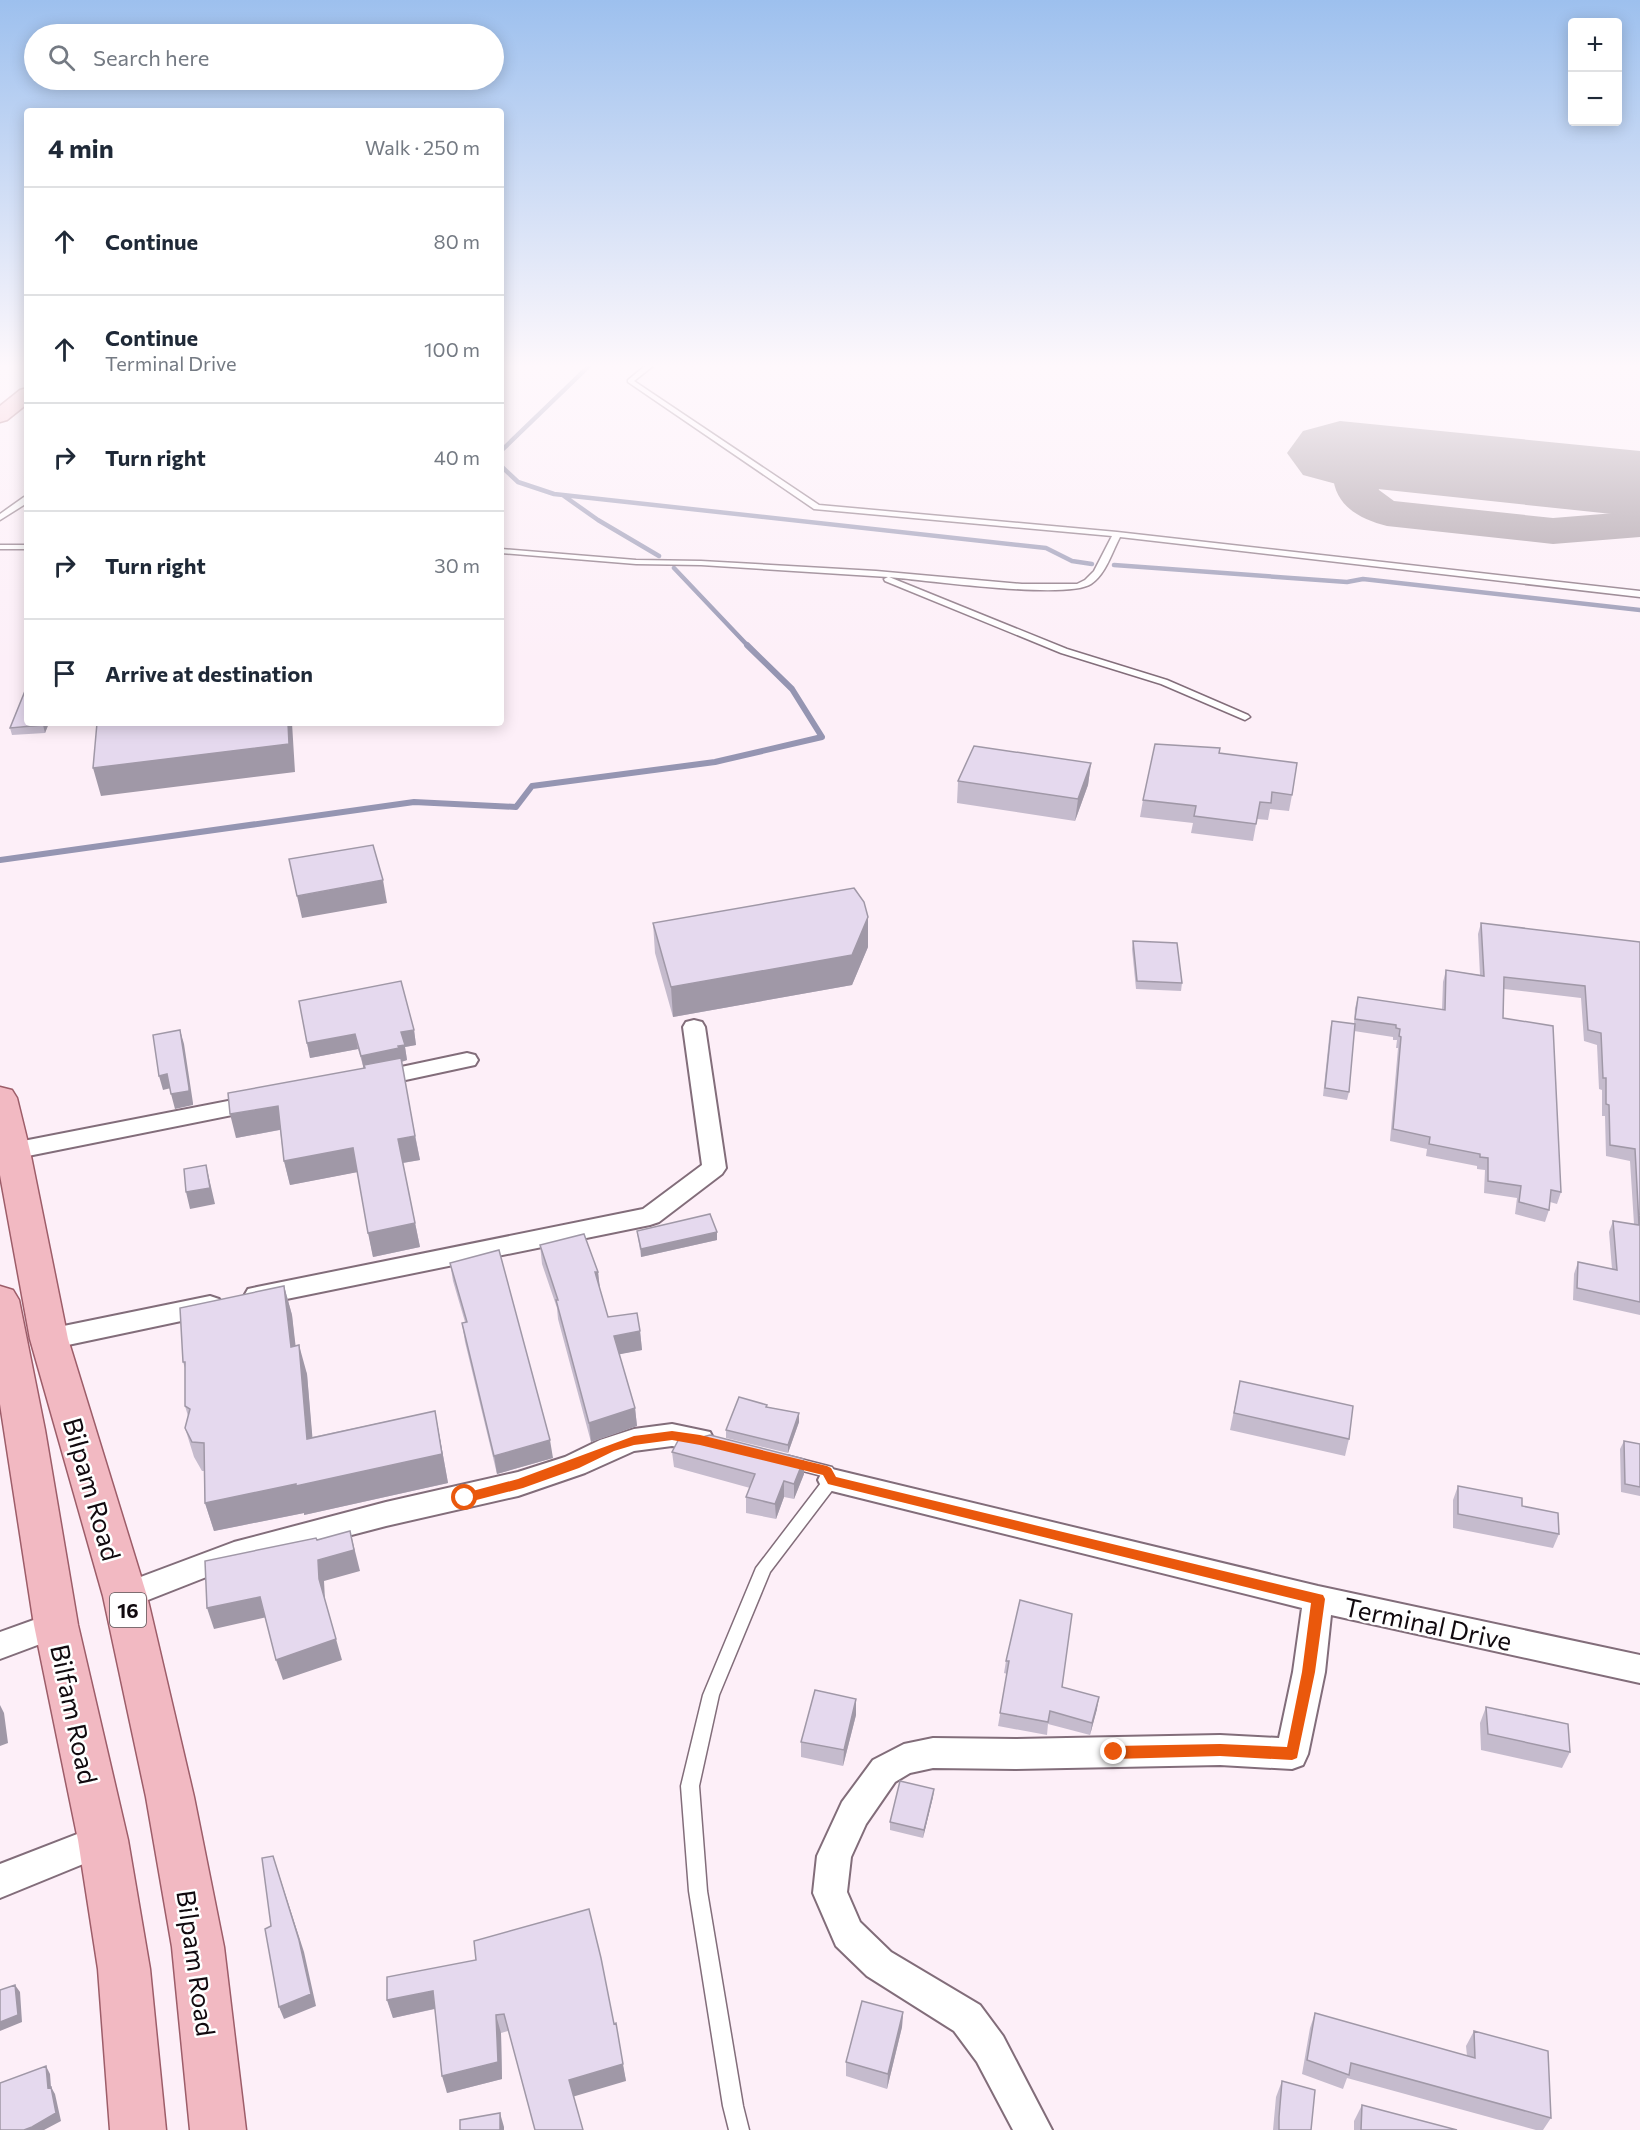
<!DOCTYPE html>
<html lang="en">
<head>
<meta charset="utf-8">
<style>
	body { margin:0; font-family:Commissioner,sans-serif; background:#f2f2f3; color:#1f2937 }
	.controls { position:absolute; right:18px; top:18px; display:grid; overflow:hidden; border-radius:6px; box-shadow:0 3px 15px #0003 }
	.controls button { width:54px; height:54px; display:grid; place-items:center; padding:0; border:0; border-bottom:2px solid #e0e1e3; background:#fff; color:#1f2937; font:30px sans-serif }
	.stop { position:absolute; width:18px; height:18px; margin:-14px; border:4px solid #ea580c; border-radius:50%; background:#fff }
	.stop.end { background:#ea580c; border-color:#fff; box-shadow:0 2px 6px #0008 }
	.list { margin:0; padding:0; list-style:none }
	h2 { display:flex; justify-content:space-between; align-items:center; height:78px; margin:0; padding:0 24px; font-size:26px }
	h2 small { font-size:20px; font-weight:400; color:#747a83 }
	.list li { display:grid; grid-template-columns:39px 1fr auto; gap:18px; align-items:center; box-sizing:border-box; height:108px; padding:0 24px; border-top:2px solid #e0e1e3 }
	.list b { display:block; font-size:22px; white-space:nowrap }
	.list p { margin:0; font-size:20px; white-space:nowrap; color:#747a83 }
	.list em { font-size:20px; font-style:normal; color:#747a83 }
	.icon { flex:none; width:33px; height:33px; fill:none; stroke:currentColor; stroke-width:2; stroke-linecap:round; stroke-linejoin:round }
	.map { position:relative; flex:none; width:1640px; height:2130px; overflow:hidden }
	.search { position:absolute; background:#fff; box-shadow:0 3px 15px #0003; left:24px; top:24px; width:480px; height:66px; display:flex; align-items:center; gap:15px; box-sizing:border-box; padding:0 21px; border-radius:33px; color:#747a83; font-size:22px }
	.panel { position:absolute; background:#fff; box-shadow:0 3px 15px #0003; left:24px; top:108px; width:480px; height:618px; border-radius:6px }
	.map>svg:first-child { display:block }
</style>
</head>
<body>
<div class="map">
<svg width="1640" height="2130" viewBox="0 0 1640 2130">
	<rect width="100%" height="100%" fill="#fdeff8"/>
	<g fill="none" stroke-linecap="round" stroke-linejoin="round">
		<path stroke="#9595b2" stroke-width="4.5" d="M501 456 502 450 589 366
			M501 466 518 482 554 494 1046 548 1072 561 1092 564
			M564 496 598 520 659 556
			M1114 565 1347 582 1363 579 1640 610
			M674 568 749 647"/>
		<path stroke="#9595b2" stroke-width="6" d="M0 860 414 802 516 807 532 786 715 762 822 737 792 689 747 645"/>
		<path fill="#a498a0" fill-rule="evenodd" d="M1417 438 1466 442 1504 451 1548 464 1554 473 1548 482C1526 487 1514 480 1493 474 1455 463 1410 454 1376 478L1379 490 1394 501 1553 518 1640 511V537L1553 544 1387 526C1360 519 1334 506 1333 474 1351 447 1387 442 1417 438Z"/>
		<path fill="#a498a0" fill-rule="evenodd" d="M1340 421 1640 451V517L1340 485 1303 475 1287 453 1303 431Z"/>
		<defs>
			<path id="lane" d="M645 366H653L634 381 819 505 1117 532 1640 591V597L1120 537C1112 552 1106 574 1091 584 1067 600 924 580 889 577L1067 649 1167 680 1248 715 1250 717 1245 720 1161 684 1061 653 885 581 884 579 888 577 701 565 636 564 501 553V549L636 560 701 561 876 571 1022 584H1077L1085 580 1094 571 1112 536 814 509 628 382V380Z
				M24 497H27V503L0 520V514Z
				M0 545H27V549H0Z
				M789 1456 832 1467 840 1480 770 1572 719 1695 699 1786 707 1891 743 2106 749 2130H729L723 2106 689 1891 681 1786 703 1695 756 1568 824 1479 822 1476 784 1466 782 1462 784 1458Z"/>
			<path id="street" d="M694 1020 702 1022 705 1027 726 1168 722 1174 659 1222 650 1225 257 1305 248 1303 244 1296 248 1289 257 1287 643 1209 702 1165 683 1027 686 1022Z
				M467 1053 475 1055 478 1060 475 1065 373 1087 365 1085 362 1080 365 1075 373 1073Z
				M259 1095 267 1098 271 1103 267 1108 13 1159 5 1157 1 1151 5 1145 13 1143Z
				M210 1296 219 1299 223 1306 219 1313 49 1349 40 1346 36 1339 40 1332 49 1329Z
				M672 1424 710 1432 714 1440 710 1448 700 1451 672 1446 634 1451 585 1473 518 1496 386 1526 237 1565 125 1609 114 1605 110 1596 114 1587 234 1542 386 1502 518 1472 565 1457 600 1440 634 1429Z
				M832 1469 1318 1586 1640 1655V1683L1331 1615 1325 1672 1308 1754 1303 1765 1292 1769 1220 1765 1016 1769 933 1768 910 1773 895 1782 866 1824 851 1857 847 1892 860 1922 891 1952 980 2005 1003 2036 1052 2130H1013L977 2062 954 2031 867 1976 836 1946 813 1893 817 1856 842 1802 873 1760 904 1744 933 1738 1016 1739 1220 1735 1279 1738 1293 1672 1302 1608 832 1491 822 1488 818 1480 822 1472Z
				M56 1612 67 1616 71 1625 67 1634 0 1659V1632Z
				M103 1824 115 1829 120 1840 115 1851 0 1898V1864Z"/>
			<path id="primary" d="M27 388V404L7 420 0 422V406L20 390Z
				M0 1087 12 1090 17 1098 30 1151 68 1339 147 1596 194 1797 224 1947 246 2130H190L172 1947 146 1797 103 1596 30 1339 0 1175Z
				M0 1286 13 1290 19 1300 45 1430 78 1625 128 1840 150 1969 166 2130H110L98 1969 78 1840 34 1625 0 1404Z"/>
		</defs>
		<use href="#lane" stroke="#826d7a" stroke-width="3"/>
		<use href="#street" stroke="#826d7a" stroke-width="4"/>
		<use href="#primary" stroke="#9d5d69" stroke-width="3"/>
		<use href="#lane" fill="#fff" fill-rule="evenodd"/>
		<use href="#street" fill="#fff" fill-rule="evenodd"/>
		<use href="#primary" fill="#f2b9c2" fill-rule="evenodd"/>
	</g>
	<path fill="#c5bbcd" d="M27 723H49L45 733 12 735 10 728Z
		M1219 753 1292 795 1289 811 1270 809 1268 820 1257 819 1253 841 1191 833 1193 823 1140 817 1143 800Z
		M1091 763 1088 785 1075 821 957 803 958 781Z
		M868 917V947L852 985 673 1017 655 953 653 923Z
		M1481 923 1640 942V1315L1573 1300 1574 1274 1578 1262 1612 1269 1609 1232 1613 1221 1634 1224 1630 1161 1606 1156 1605 1116H1602V1090L1599 1089 1597 1045 1584 1041 1581 998 1504 989 1503 1018 1561 1192 1557 1204 1550 1202 1549 1210 1545 1222 1515 1214 1517 1198 1484 1193 1485 1170 1477 1169V1166L1426 1156 1427 1149 1390 1141 1398 1048H1396L1397 1040H1393V1037L1354 1031 1349 1092 1347 1100 1323 1096 1330 1029 1332 1021 1354 1024 1355 1008 1358 997 1442 1010 1443 982 1446 970 1480 975 1478 934Z
		M1133 941 1182 983 1181 991 1136 989 1132 949Z
		M414 1030 416 1045 405 1047 407 1060 401 1062 420 1160 403 1163 420 1247 373 1257 357 1172 290 1185 284 1161 280 1130 236 1138 364 1069 358 1049 310 1058 307 1043Z
		M637 1231 717 1240 641 1257Z
		M540 1245 598 1272 600 1289 608 1317 640 1331 642 1350 619 1354 635 1408 637 1426 591 1442 558 1319 557 1308 542 1264Z
		M450 1263 553 1458 497 1474 465 1342 462 1323 465 1322 453 1281Z
		M284 1286 292 1315 295 1346 307 1374 312 1437 435 1411 448 1483 304 1515V1513L214 1531 205 1503 204 1471H202L194 1457 185 1428 188 1416 185 1406V1368L183 1362Z
		M1240 1381 1349 1439 1345 1456 1230 1430Z
		M767 1407 799 1413V1422L788 1453 726 1438V1430Z
		M699 1438 804 1474 794 1499 784 1497 776 1519 746 1513V1497L750 1488 674 1467 672 1452Z
		M1624 1441 1640 1444V1496L1621 1492 1620 1449Z
		M1458 1486 1522 1506 1559 1534 1553 1548 1453 1528V1500Z
		M1020 1600 1062 1687 1097 1709 1090 1735 1048 1724 1047 1735 998 1726 1007 1674 1004 1673 1006 1661Z
		M856 1699V1715L843 1766 801 1757V1742Z
		M1486 1707 1570 1752 1562 1768 1481 1750 1480 1723Z
		M934 1789 933 1797 923 1838 890 1830V1822Z
		M387 2000 614 2024 626 2081 508 2031 501 2033 502 2079 447 2093 435 2009 393 2018Z
		M903 2012 902 2027 887 2089 846 2076V2062Z
		M1315 2013 1467 2056 1466 2046 1474 2031 1551 2118 1543 2130H1536L1347 2078 1343 2089 1302 2074 1310 2028Z
		M1282 2081 1311 2130H1273L1276 2097Z
		M1362 2105 1457 2130H1354V2121Z"/>
	<path fill="#a098a7" d="M44 723H49L45 733 43 725Z
		M288 723H292L295 772 101 796 93 768Z
		M1091 763 1088 785 1075 821 1078 799Z
		M383 880 387 903 302 918 297 896Z
		M868 917V947L852 985 673 1017 671 987Z
		M180 1030 184 1044 193 1103V1105L175 1109 171 1094Z
		M414 1030 416 1045 405 1047 407 1060 401 1062 398 1046 401 1032Z
		M355 1034 358 1049 310 1058 307 1043Z
		M399 1048 402 1064 364 1071 361 1056Z
		M167 1074 171 1088 163 1090 159 1076Z
		M278 1106 284 1129 236 1138 230 1114Z
		M415 1136 420 1160 402 1163 398 1139Z
		M353 1148 358 1172 290 1185 284 1161Z
		M206 1165 215 1204 190 1209 186 1192Z
		M415 1223 420 1247 373 1257 368 1233Z
		M717 1232V1240L641 1257V1249Z
		M595 1272H598L600 1290Z
		M284 1286 292 1315 299 1375 291 1347Z
		M640 1331 642 1350 616 1355 614 1336Z
		M299 1345 307 1374 315 1467 307 1439Z
		M635 1408 637 1426 591 1442 589 1423Z
		M435 1411 448 1483 304 1515V1513L214 1531 205 1503Z
		M799 1413V1422L788 1453V1445Z
		M550 1440 553 1458 497 1474 494 1456Z
		M804 1459V1474L794 1499V1484Z
		M784 1481V1497L776 1519 775 1504Z
		M350 1531 360 1571 324 1581 325 1600 342 1660 283 1680 276 1660 319 1579 318 1560 322 1559Z
		M260 1597 267 1617 214 1629 207 1608Z
		M1099 1697 1097 1709 1090 1735 1092 1723Z
		M856 1699V1715L843 1766 844 1750Z
		M0 1705 4 1713 8 1743 0 1746Z
		M934 1789 933 1797 923 1838 924 1830Z
		M273 1856 304 1952 316 2006 284 2019 279 2007Z
		M15 1985 20 1992 22 2022 0 2031V2022Z
		M433 1991 438 2008 393 2018 387 2000Z
		M903 2012 902 2027 887 2089 888 2074Z
		M496 2015 501 2033 502 2079 447 2093 442 2076Z
		M623 2064 626 2081 572 2097 569 2080Z
		M46 2066 50 2074 51 2087 55 2094 61 2121 44 2130H24L48 2088Z
		M500 2113 504 2127V2130H500Z"/>
	<path fill="#e5d9ee" stroke="#a098a7" stroke-width="1.5" d="M27 686V723H44L43 725 10 728Z
		M97 723H288L289 744 93 768Z
		M1155 744 1220 748 1219 753 1297 763 1292 795 1272 792 1271 803 1260 802 1256 824 1194 816 1196 806 1143 800Z
		M974 746 1091 763 1078 799 958 781Z
		M373 845 383 880 297 896 289 859Z
		M854 888 864 902 868 917 852 955 671 987 653 923Z
		M1481 923 1640 942V1302L1577 1288 1578 1262 1617 1270 1613 1221 1639 1225 1635 1149 1610 1145 1609 1105 1606 1104V1078H1603L1601 1033 1588 1030 1585 986 1504 977 1503 1018 1553 1026 1561 1192 1551 1190 1549 1210 1519 1202 1521 1186 1488 1181V1158L1480 1157V1154L1429 1144 1430 1137 1393 1129 1401 1037 1399 1036 1400 1029 1396 1028V1025L1355 1019 1358 997 1445 1010 1446 970 1484 976Z
		M1133 941 1177 943 1182 983 1137 981Z
		M401 981 414 1030 401 1032 405 1045 398 1046 399 1048 361 1056 355 1034 307 1043 299 1001Z
		M1332 1021 1355 1024 1349 1092 1325 1088Z
		M180 1030 189 1088V1091L171 1094 167 1074 159 1076 153 1035Z
		M401 1058 415 1136 398 1139 415 1223 368 1233 353 1148 284 1161 278 1106 230 1114 228 1093 365 1068 364 1065Z
		M206 1165 210 1188 186 1192 184 1169Z
		M710 1214 717 1232 641 1249 637 1231Z
		M584 1234 598 1272H595L608 1317 637 1313 640 1331 614 1336 635 1408 589 1423 556 1300H558L540 1245Z
		M499 1250 550 1440 494 1456 462 1323 467 1322 450 1263Z
		M284 1286 291 1347 299 1345 307 1439 435 1411 442 1454 296 1486V1484L205 1503 204 1443 192 1442 185 1428 190 1409 185 1406V1362H183L180 1308Z
		M1240 1381 1353 1406 1349 1439 1234 1413Z
		M739 1397 767 1405 766 1407 799 1413 788 1445 726 1430Z
		M681 1435 699 1438 710 1435 804 1459 794 1484 784 1481 775 1504 746 1497 755 1474 672 1452Z
		M1624 1441 1640 1444V1487L1625 1484Z
		M1458 1486 1522 1498V1506L1558 1513 1559 1534 1458 1514Z
		M350 1531 354 1550 318 1560 319 1579 336 1639 276 1660 260 1597 207 1608 205 1561 316 1538 317 1540Z
		M1020 1600 1072 1614 1062 1687 1099 1697 1092 1723 1050 1711 1048 1722 1000 1713 1009 1661H1006Z
		M815 1690 856 1699 844 1750 801 1742Z
		M1486 1707 1568 1724 1570 1752 1488 1734Z
		M900 1781 934 1789 924 1830 890 1822Z
		M273 1856 299 1940 311 1994 279 2007 265 1929 271 1926 262 1858Z
		M589 1909 601 1958 614 2024 616 2023 623 2064 569 2080 583 2130H535L504 2014 496 2015 498 2062 442 2076 433 1991 387 2000V1977L476 1960 474 1941Z
		M15 1985 18 2015 0 2022V1990Z
		M862 2001 903 2012 888 2074 846 2062Z
		M1315 2013 1475 2058 1474 2031 1548 2051 1551 2118 1351 2063 1349 2075 1307 2060Z
		M46 2066 48 2088 51 2087 56 2113 32 2127 24 2130H0V2083Z
		M1282 2081 1315 2090 1311 2130H1279V2117Z
		M1362 2105 1457 2130H1361Z
		M500 2113V2130H460V2120Z"/>
	<linearGradient id="sky" x2="0" y2="1"><stop stop-color="#9dc0ee"/><stop offset="0.55" stop-color="#fef8fc"/><stop offset="1" stop-color="#fef8fc" stop-opacity="0"/></linearGradient>
	<rect width="1640" height="665" fill="url(#sky)"/>
	<path fill="#ea580c" d="M672 1431 700 1435 827 1466 831 1468 836 1477 1323 1595 1325 1599 1315 1672 1297 1758 1292 1760 1220 1756 1114 1759 1109 1757 1107 1752 1109 1748 1114 1746 1220 1744 1287 1747 1302 1672 1311 1603 832 1485 828 1484 823 1475 700 1445 672 1440 634 1445 614 1451 579 1468 523 1488 465 1503 458 1498 465 1493 518 1479 634 1436Z"/>
	<g text-anchor="middle" dominant-baseline="central" stroke-width="5" stroke-linejoin="round" paint-order="stroke">
		<rect fill="#fff" stroke="#585457" stroke-width="1.5" x="110" y="1593" width="36" height="34" rx="4.5"/>
		<g font-size="20" font-weight="bold" fill="#110a0f">
			<text x="128" y="1610">16</text>
		</g>
		<g font-size="26" fill="#110a0f" stroke="#fff">
			<text transform="translate(93 1489) rotate(74)">Bilpam Road</text>
			<text transform="translate(1428 1623) rotate(12)">Terminal Drive</text>
			<text transform="translate(75 1714) rotate(78)">Bilfam Road</text>
			<text transform="translate(197 1963) rotate(82)">Bilpam Road</text>
		</g>
	</g>
</svg>
<div class="controls">
<button>+</button>
<button>−</button>
</div>
<div class="stop" style="left:465px;top:1498px"></div>
<div class="stop end" style="left:1114px;top:1752px"></div>
<div class="search"><svg class="icon" aria-label="search" viewBox="0 0 24 24"><circle cx="10" cy="10" r="6"/><path d="M15 15l6 6"/></svg>Search here</div>
<section class="panel">
<h2>4 min<small>Walk · 250 m</small></h2>
<ul class="list">
<li><svg class="icon" aria-label="ahead" viewBox="0 0 24 24"><path d="M12 20V5M6 11l6-6 6 6"/></svg><div><b>Continue</b></div><em>80 m</em></li>
<li><svg class="icon" aria-label="ahead" viewBox="0 0 24 24"><path d="M12 20V5M6 11l6-6 6 6"/></svg><div><b>Continue</b><p>Terminal Drive</p></div><em>100 m</em></li>
<li><svg class="icon" aria-label="right" viewBox="0 0 24 24"><path d="M7 20v-9h11M14 6l5 5-5 5"/></svg><div><b>Turn right</b></div><em>40 m</em></li>
<li><svg class="icon" aria-label="right" viewBox="0 0 24 24"><path d="M7 20v-9h11M14 6l5 5-5 5"/></svg><div><b>Turn right</b></div><em>30 m</em></li>
<li><svg class="icon" aria-label="arrive" viewBox="0 0 24 24"><path d="M6 21V4h12l-3 4 3 4H6"/></svg><div><b>Arrive at destination</b></div></li>
</ul>
</section>
</div>
</body>
</html>
